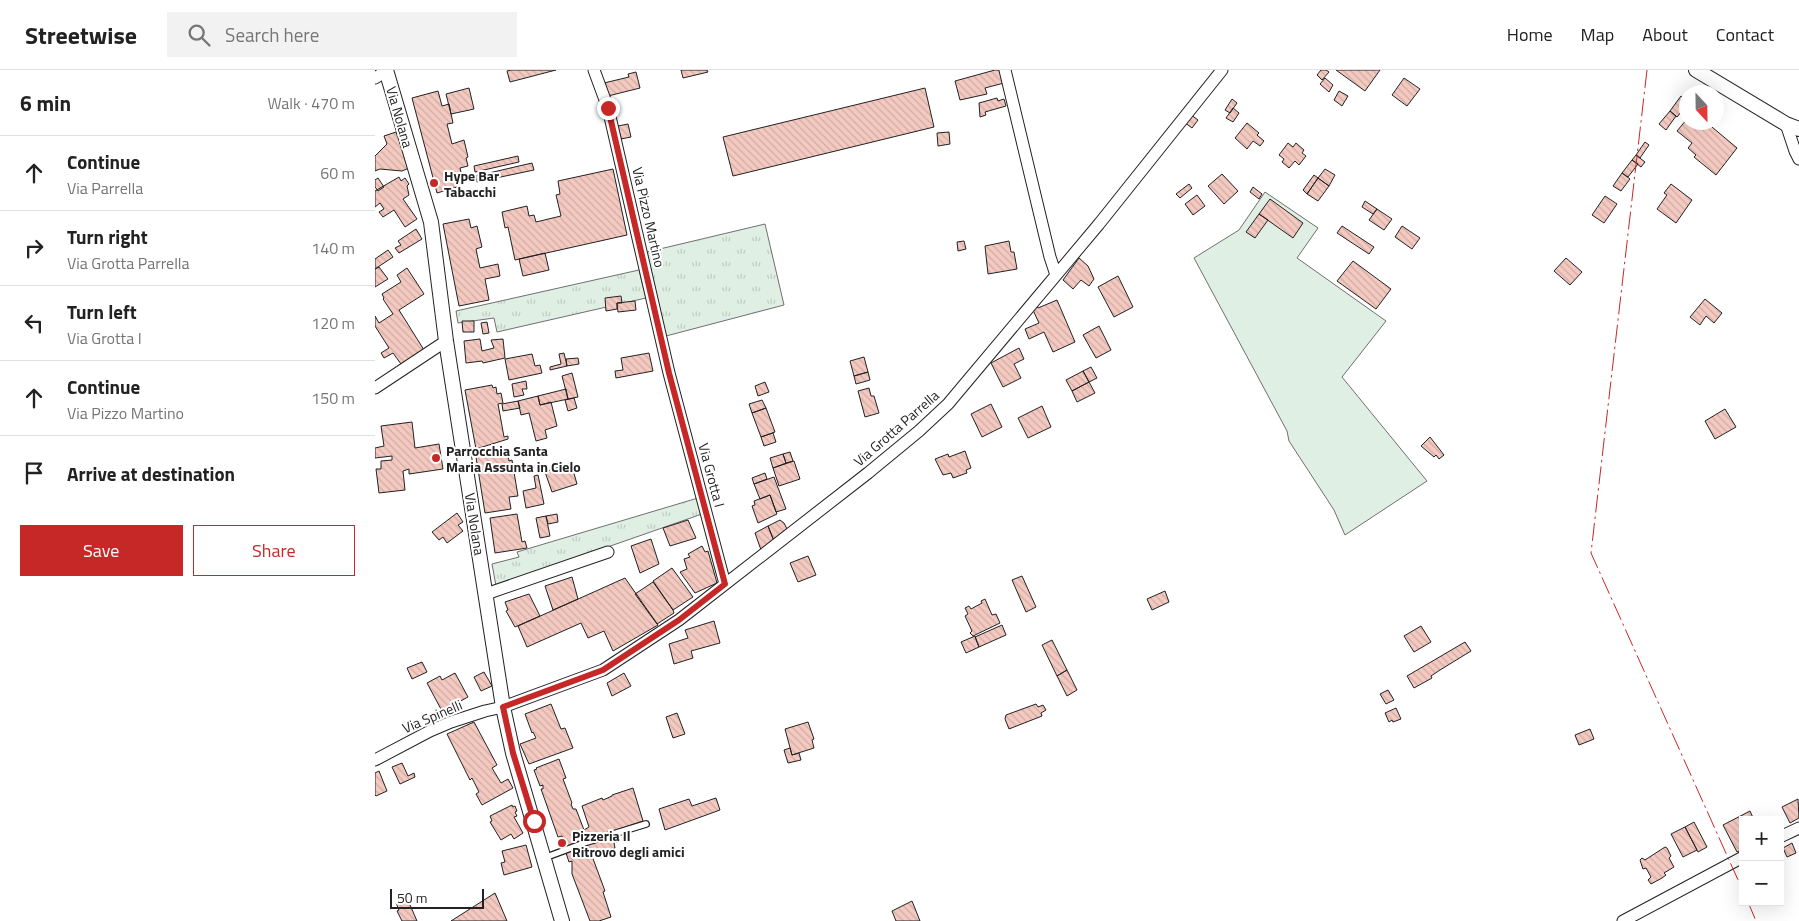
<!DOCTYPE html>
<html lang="en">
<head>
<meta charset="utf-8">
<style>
	body { margin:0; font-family:"Titillium Web",sans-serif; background:#f2f2f2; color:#222 }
	.controls { position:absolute; right:15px; bottom:15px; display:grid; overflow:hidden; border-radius:0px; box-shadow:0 5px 20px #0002 }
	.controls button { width:45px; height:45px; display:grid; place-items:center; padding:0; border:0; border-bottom:1px solid #e0e0e0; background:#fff; color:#222; font:25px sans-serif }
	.compass { position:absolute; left:1304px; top:15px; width:45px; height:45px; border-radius:50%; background:#fff; box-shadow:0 5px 20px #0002; rotate:158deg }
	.scale { position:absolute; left:15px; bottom:12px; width:94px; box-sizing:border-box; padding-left:5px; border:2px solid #222; border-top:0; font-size:14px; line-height:18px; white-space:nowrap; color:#222; -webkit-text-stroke:4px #fff; paint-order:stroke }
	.stop { position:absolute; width:15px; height:15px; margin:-11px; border:4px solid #c62828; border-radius:50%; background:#fff }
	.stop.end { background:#c62828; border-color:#fff; box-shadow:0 1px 5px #0008 }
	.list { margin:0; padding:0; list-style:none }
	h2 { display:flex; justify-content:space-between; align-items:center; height:65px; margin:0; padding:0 20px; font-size:21px }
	h2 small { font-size:16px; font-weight:400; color:#767676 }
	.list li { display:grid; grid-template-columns:32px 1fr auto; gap:15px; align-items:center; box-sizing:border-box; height:75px; padding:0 20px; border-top:1px solid #e0e0e0 }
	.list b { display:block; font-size:19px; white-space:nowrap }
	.list p { margin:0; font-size:16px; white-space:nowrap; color:#767676 }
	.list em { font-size:16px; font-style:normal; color:#767676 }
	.actions { display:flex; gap:10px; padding:15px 20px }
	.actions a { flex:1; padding:11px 0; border:1px solid #c62828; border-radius:0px; text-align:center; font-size:18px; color:#c62828 }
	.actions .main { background:#c62828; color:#fff }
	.icon { flex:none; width:28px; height:28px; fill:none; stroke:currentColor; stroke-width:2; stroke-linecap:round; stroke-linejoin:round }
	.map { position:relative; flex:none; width:1424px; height:851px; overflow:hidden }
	header { display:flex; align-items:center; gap:30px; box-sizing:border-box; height:70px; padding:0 25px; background:#fff; border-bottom:1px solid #e0e0e0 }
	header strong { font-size:24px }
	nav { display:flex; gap:28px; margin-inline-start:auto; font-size:18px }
	.search { width:350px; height:45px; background:#f2f2f2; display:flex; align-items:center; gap:12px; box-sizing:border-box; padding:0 18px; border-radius:0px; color:#767676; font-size:19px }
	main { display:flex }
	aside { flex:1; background:#fff }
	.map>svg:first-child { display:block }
</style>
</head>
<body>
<header>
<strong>Streetwise</strong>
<div class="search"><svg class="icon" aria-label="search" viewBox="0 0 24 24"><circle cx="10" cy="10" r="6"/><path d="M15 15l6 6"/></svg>Search here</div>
<nav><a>Home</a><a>Map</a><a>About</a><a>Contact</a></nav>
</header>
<main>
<aside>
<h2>6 min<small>Walk · 470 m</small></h2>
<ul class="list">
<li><svg class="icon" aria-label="ahead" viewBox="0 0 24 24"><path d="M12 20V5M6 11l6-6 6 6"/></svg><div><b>Continue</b><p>Via Parrella</p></div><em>60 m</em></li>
<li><svg class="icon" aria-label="right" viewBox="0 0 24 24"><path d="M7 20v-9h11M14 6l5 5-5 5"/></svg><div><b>Turn right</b><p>Via Grotta Parrella</p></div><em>140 m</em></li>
<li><svg class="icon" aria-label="left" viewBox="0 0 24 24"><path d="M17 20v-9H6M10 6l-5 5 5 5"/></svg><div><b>Turn left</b><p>Via Grotta I</p></div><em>120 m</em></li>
<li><svg class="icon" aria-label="ahead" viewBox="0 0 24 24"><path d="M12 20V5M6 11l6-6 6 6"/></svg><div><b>Continue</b><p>Via Pizzo Martino</p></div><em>150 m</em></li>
<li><svg class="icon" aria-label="arrive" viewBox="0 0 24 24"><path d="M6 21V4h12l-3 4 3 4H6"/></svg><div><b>Arrive at destination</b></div></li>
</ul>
<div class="actions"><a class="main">Save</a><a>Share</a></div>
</aside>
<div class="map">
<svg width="1424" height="851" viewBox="0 0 1424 851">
	<defs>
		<pattern id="grass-tufts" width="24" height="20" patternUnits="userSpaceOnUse" patternTransform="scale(1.25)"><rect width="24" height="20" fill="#e0efe3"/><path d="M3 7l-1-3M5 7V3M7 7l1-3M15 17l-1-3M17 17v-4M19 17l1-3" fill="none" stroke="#c0cdc2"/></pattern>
		<pattern id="building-back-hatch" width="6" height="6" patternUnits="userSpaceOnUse" patternTransform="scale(1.25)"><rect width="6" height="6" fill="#f3c9c0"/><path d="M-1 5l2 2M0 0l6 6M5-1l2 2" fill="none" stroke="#d0aca5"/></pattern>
	</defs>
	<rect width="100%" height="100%" fill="#fff"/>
	<path fill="url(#grass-tufts)" stroke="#6f6f6f" d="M390 154 409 235 291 266 272 182Z
		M264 200 271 228 122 262 119 248 83 253 81 241Z
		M323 428 327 444 121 516 117 494 144 487 142 482Z"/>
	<path fill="#e0efe3" stroke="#6f6f6f" d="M890 122 943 158 922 188 1011 251 967 307 1052 411 970 465 959 440 914 371 912 361 819 188 864 160Z"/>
	<path fill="url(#building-back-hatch)" stroke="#222" d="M136 0H181L135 12 132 1Z
		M306 0H332L333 2 308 8Z
		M620 0H626L629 13 610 18 612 24 585 30 580 11Z
		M946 0H951L954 2 947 10 942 5Z
		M961 0H1005L990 21Z
		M261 2 265 18 233 26 229 13 254 7 253 4Z
		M950 8 958 15 954 22 945 14Z
		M1029 8 1045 19 1032 36 1017 25Z
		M94 18 99 39 76 44 71 24Z
		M550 18 559 57 358 106 348 67Z
		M63 21 67 36 74 34 78 53 72 54 77 74 89 70 93 87 91 88 93 96 85 98 89 115 62 123 37 28Z
		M964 21 973 26 967 36 959 30Z
		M1306 26 1312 30V35L1302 47 1295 41Z
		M622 28 623 31 629 29 631 36 610 42 611 45 605 47 604 33Z
		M857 29 862 33 855 43 850 40Z
		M858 38 864 43 858 52 851 48Z
		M1295 41 1301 46 1291 60 1284 54Z
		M815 44 823 50 817 58 809 52Z
		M1312 49V52H1331L1362 78 1341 105 1319 87 1321 85 1313 78 1317 73 1302 61Z
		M872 53 884 63 882 65 889 71 885 76 878 71 872 79 860 68Z
		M253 54 256 67 246 69 243 56Z
		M21 62 34 98 27 101 5 99 0 101V86L12 74 9 66Z
		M574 62 575 74 563 76 562 63Z
		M1270 72 1274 75 1265 88 1261 85Z
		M913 73 918 77 921 73 929 80 927 83 931 86 924 95 920 91 914 98 907 92 909 89 904 85Z
		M1261 85 1270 92 1266 97 1257 90Z
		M143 86 144 92 100 102 99 96Z
		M1257 90 1263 94 1253 107 1247 103Z
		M157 93 159 100 102 112 101 106Z
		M238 99 252 165 140 190 133 157 130 158 127 142 152 136 154 146 159 145 161 152 186 146 181 125 185 124 183 111Z
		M950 99 960 105 954 116 943 108Z
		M1247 103 1255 109 1246 121 1238 116Z
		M847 104 863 121 849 134 833 116Z
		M939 105 943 108 932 124 928 120Z
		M24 107 26 111 30 108 34 114 32 116 34 125 28 129 42 149 30 157 19 140 8 147 4 142 9 139 5 133 0 137V121Z
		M3 108 9 117 3 121 0 117V110Z
		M943 108 954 116 943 131 932 124Z
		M814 114 817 118 805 128 801 124Z
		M1296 114 1317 130 1301 153 1282 139 1292 125 1289 123Z
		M878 117 887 124 884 129 875 122Z
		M822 125 830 136 818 145 810 134Z
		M1230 126 1242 134 1229 153 1217 145Z
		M895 129 928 153 918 168 884 144Z
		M990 131 1002 139 998 144 987 137Z
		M1002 139 1017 149 1009 160 994 150Z
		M884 144 893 150 880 168 871 162Z
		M94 149 96 158 102 156 107 177 101 179 105 198 123 194 125 206 110 209 114 230 84 236 68 154Z
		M967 156 999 177 994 184 962 163Z
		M1027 156 1045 168 1037 179 1020 167Z
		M41 159 47 169 24 183 20 178 26 175 23 171Z
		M589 171 591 179 583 181 582 172Z
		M634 171 636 182H639L642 199 613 204 610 176Z
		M13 180 18 187 0 199V189Z
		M170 183 174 200 148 206 144 189Z
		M704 188 713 196 719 209 714 216 706 210 698 219 688 210Z
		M1191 188 1207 202 1195 215 1179 201Z
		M978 191 1016 219 1001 239 962 211Z
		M4 197 13 209 0 217V199Z
		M32 198 49 224 24 240 49 280 26 294 18 283 9 288 6 283 14 278 0 256V246L4 253 18 244 8 229 9 228 7 224 26 212 22 205Z
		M743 206 758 237 739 247 723 217Z
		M246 226 247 233H242V239L231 241 230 228Z
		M1330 229 1347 243 1339 253 1331 246 1325 255 1315 247Z
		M682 230 700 272 678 282 669 262 654 269 650 259 664 253 657 238 660 234 663 238Z
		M260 231 261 240 243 242 242 233Z
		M87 251H99V262H88Z
		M112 252 114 263 108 264 106 253Z
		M724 256 736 280 721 288 708 265Z
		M105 269 107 281 119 278 116 270 128 269 130 288 108 293 107 291 91 293 89 271Z
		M644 278 649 289 639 294 646 308 628 317 616 293Z
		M189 283 192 296 175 300V297L186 294 184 284Z
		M274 283 278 301 241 308 240 301 248 300 246 288Z
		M157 284 160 296 165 295 167 303 134 310 130 289Z
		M489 287 493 302 479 306 475 291Z
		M203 288 204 294 192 296 191 289Z
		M716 297 722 308 714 312 708 301Z
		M708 301 714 312 697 321 691 310Z
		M493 302 495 310 481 314 479 306Z
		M197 303 203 327 193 329 187 306Z
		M151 311 152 319H147L149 325 139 327 137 314Z
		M390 312 394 322 383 326 380 316Z
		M714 312 720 323 702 332 697 321Z
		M117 315 118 318 121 317 122 324 126 323 128 333 123 334 129 367 133 366V369L101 379 90 320Z
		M494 318 496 326H499L504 343 490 347 483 321Z
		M191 319 193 329 165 335 163 326Z
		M163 326 165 335 176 332 182 356 170 360 172 368 161 371 154 343 146 345 143 331Z
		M199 328 202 338 193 341 190 330Z
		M387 330 391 338 377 343 374 334Z
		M143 331 145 338 128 341 127 334Z
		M616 334 627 357 607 367 596 344Z
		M667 336 676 357 653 368 643 348Z
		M391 338 400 362 386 367 377 343Z
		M1350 339 1361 357 1340 369 1330 351Z
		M37 352 40 378 64 374 68 399 34 404V399L28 401 30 420 4 423 1 399H6V391L17 390V386L0 388V378L9 376 6 356Z
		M398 363 401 372 389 376 386 367Z
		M1055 367 1069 385 1064 389 1061 385 1059 387 1046 376Z
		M590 381 596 398 591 400 592 403 578 408 576 403 568 405 560 389 573 384 574 387Z
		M132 382 134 391 137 390 143 426 134 427 136 439 110 443 101 387Z
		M415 382 418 391 411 393 408 384Z
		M408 384 411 393 398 398 395 388Z
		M419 391 425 409 404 416 398 398Z
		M196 393 202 414 177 422 170 402Z
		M390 403 392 409 379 414 377 408Z
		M163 405 169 434 151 438 148 421 161 418 159 406Z
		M399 407 411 439 401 442 395 425 385 429 379 414Z
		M395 425 402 444 383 453 377 436 380 435 379 431Z
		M82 443 88 452 83 455 88 461 72 473 68 467 64 470 57 462Z
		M142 444 147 472 150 471 152 478 120 483 115 448Z
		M182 444 183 452 173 454 171 446Z
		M171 446 175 466 165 468 161 448Z
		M313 450 321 468 295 476 288 458Z
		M405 450 409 453 413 461 399 471 393 456Z
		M393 456 399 471 386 480 380 463Z
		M276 469 284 494 265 503 256 476Z
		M327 476 330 482 333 481 342 513 320 523 305 502 312 499 309 489 315 487 313 484Z
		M433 486 441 505 423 512 415 493Z
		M297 498 318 527 298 540 278 511Z
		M647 506 661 537 651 542 637 510Z
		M197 507 203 529 178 540 170 516Z
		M250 508 283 555 238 581 229 561 213 568 206 553 152 577 143 556Z
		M278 512 298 540 299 543 282 554 260 524Z
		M790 521 794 532 777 540 772 529Z
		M154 524 165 546 140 557 131 541 133 540 130 532Z
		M610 529 617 545 621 544 625 553 598 566 595 563 597 561 590 546 593 544 590 538 594 536 596 539 607 533 606 531Z
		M339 551 345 573 316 581 318 588 299 594 294 574 313 568 310 560Z
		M627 555 631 565 604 577 600 567Z
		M1046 556 1056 572 1039 582 1029 566Z
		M600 566 604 577 591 583 586 572Z
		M677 570 692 600 682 606 667 575Z
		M1090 572 1096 581 1065 600 1056 606 1057 608 1039 618 1032 606Z
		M47 592 52 602 37 609 32 598Z
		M692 600 702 620 692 626 682 606Z
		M109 602 117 616 106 621 99 607Z
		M80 603 93 627 67 641 52 613 65 606 67 610Z
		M249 603 256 616 237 626 232 613Z
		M1013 620 1019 630 1011 634 1005 624Z
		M176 634 186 659 190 658 198 678 154 694 145 674 161 668 158 662 157 663 150 644Z
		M661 634 663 637 668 635 671 640 666 643 667 646 634 659 630 649 631 645Z
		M1021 638 1026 649 1018 652 1017 650 1014 652 1010 643Z
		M302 643 310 664 298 668 291 647Z
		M99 652 122 695 117 698 126 713 133 709 138 718 107 735 101 724 104 722 97 708 95 710 72 664Z
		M433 652 439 669 437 670 439 678 417 685 410 659Z
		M1215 659 1219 669 1204 675 1200 665Z
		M415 678 417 685 424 683 426 690 413 693 409 680Z
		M184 689 191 708 188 709 197 733 196 734 198 739H201L209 760 214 757 207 736 227 728 228 730 237 726V725L258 718 268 751 191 777 187 766 183 767 166 719H168V715L165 716 159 700 162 699 161 698Z
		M27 693 33 706 39 703 40 707 25 714 17 697Z
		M4 701 12 721 1 726 0 725V703Z
		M341 728 345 740 290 760 284 739 314 729 317 736Z
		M1423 729 1424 748 1415 753 1407 737Z
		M137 735 138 737 140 736 142 741 140 742 142 746 139 747 148 763 139 769 136 764 126 770 115 752 117 751 115 746Z
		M1375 741 1379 750H1368V779L1362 782 1348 755Z
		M1319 752 1332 777 1323 782 1310 757Z
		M1310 757 1322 780 1308 787 1296 764Z
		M240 765 242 772 239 773 240 778 217 786 230 821 228 822 236 847 224 851H215L197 804V791L194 792 191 783 208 777V775Z
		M1417 773 1421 783 1412 787 1408 778Z
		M151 775 157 797 129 805 126 793 130 792 127 781Z
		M1290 777 1292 778 1296 786 1294 788 1299 797 1289 803 1291 805 1287 808 1276 814 1273 810 1276 807 1271 798 1268 799 1265 790 1267 788 1270 790Z
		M120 823 132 851H76Z
		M32 828 42 851H27L22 841 24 840 21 833Z
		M537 831 545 851H521L517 841Z"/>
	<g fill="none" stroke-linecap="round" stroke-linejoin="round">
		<defs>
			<path id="service" d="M169 788 212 772 271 754"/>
			<path id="minor" d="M219 0 233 38 294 303 350 514
				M630 0 675 187 681 205
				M0 8 11 1
				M1411 54 1420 81 1424 89
				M0 318 71 271
				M111 524 233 482
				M0 690 55 661 76 652 110 641 128 637 228 600 304 550 493 403 544 361 573 334 724 154 847 0
				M1405 767 1424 758
				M1248 851 1368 787"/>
			<path id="tertiary" d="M11 0 56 152 71 271 128 637 138 683 187 851
				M1321 0 1411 54 1424 59"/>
		</defs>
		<use href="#service" stroke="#222" stroke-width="8"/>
		<use href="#minor" stroke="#222" stroke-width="13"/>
		<use href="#tertiary" stroke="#222" stroke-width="16"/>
		<use href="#service" stroke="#fff" stroke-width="5.5"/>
		<use href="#minor" stroke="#fff" stroke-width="11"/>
		<use href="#tertiary" stroke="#fff" stroke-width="14"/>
		<path stroke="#c62828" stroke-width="1" stroke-dasharray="18 4 2.5 4" stroke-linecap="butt" d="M1272 0 1216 483 1368 821
			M1373 832 1381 851"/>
	</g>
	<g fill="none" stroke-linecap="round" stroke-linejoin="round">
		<path stroke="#c62828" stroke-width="6" d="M159 751 138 683 128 637 228 600 304 550 350 514 294 303 233 38"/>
	</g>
	<g fill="#c62828" stroke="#fff" stroke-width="2">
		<circle cx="59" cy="113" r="5"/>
		<circle cx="61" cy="388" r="5"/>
		<circle cx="187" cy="773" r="5"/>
	</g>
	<g text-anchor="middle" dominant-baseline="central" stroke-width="4" stroke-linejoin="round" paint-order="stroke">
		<g font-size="14" fill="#222" stroke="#fff">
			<text transform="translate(25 47) rotate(74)">Via Nolana</text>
			<text transform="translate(274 147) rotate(77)">Via Pizzo Martino</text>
			<text transform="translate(521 358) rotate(-41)">Via Grotta Parrella</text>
			<text transform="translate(337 405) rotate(75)">Via Grotta I</text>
			<text transform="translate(100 454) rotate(81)">Via Nolana</text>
			<text transform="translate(57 646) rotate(-23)">Via Spinelli</text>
		</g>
		<g font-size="14" font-weight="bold" fill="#222" stroke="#fff" text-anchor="start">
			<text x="69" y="105">Hype Bar<tspan x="69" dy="16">Tabacchi</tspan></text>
			<text x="71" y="380">Parrocchia Santa<tspan x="71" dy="16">Maria Assunta in Cielo</tspan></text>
			<text x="197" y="765">Pizzeria Il<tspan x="197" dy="16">Ritrovo degli amici</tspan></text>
		</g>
	</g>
</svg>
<div class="controls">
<button>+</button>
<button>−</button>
</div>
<svg class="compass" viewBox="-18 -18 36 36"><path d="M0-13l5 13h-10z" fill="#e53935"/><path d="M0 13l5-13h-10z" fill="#767676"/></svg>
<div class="scale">50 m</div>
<div class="stop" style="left:159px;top:751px"></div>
<div class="stop end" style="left:233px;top:38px"></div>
</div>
</main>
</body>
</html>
